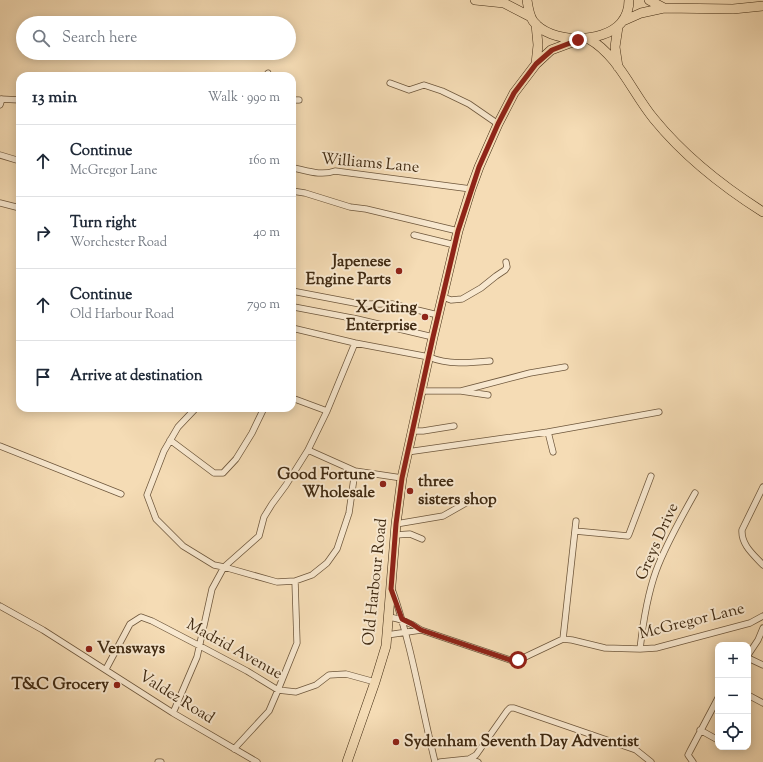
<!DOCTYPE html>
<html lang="en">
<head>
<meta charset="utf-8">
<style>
	body { margin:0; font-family:"Sorts Mill Goudy",serif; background:#f6f6f7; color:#1f2937 }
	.controls { position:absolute; right:12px; bottom:12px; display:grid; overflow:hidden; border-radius:8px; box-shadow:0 2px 10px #0003 }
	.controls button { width:36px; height:36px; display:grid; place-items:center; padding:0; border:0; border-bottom:1px solid #e0e1e3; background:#fff; color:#1f2937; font:20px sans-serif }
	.stop { position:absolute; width:12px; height:12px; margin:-9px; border:3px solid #8f2418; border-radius:50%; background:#fff }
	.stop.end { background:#8f2418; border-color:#fff; box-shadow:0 1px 4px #0008 }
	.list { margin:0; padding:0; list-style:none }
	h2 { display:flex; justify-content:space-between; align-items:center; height:52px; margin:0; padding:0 16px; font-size:17px }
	h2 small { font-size:13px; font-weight:400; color:#747a83 }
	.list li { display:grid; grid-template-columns:26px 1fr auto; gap:12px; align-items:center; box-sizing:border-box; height:72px; padding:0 16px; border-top:1px solid #e0e1e3 }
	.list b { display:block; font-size:15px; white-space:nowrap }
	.list p { margin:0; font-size:13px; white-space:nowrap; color:#747a83 }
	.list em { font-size:13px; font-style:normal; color:#747a83 }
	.icon { flex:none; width:22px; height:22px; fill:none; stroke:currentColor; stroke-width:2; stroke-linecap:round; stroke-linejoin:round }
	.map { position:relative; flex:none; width:763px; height:762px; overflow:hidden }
	.search { position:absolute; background:#fff; box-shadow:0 2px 10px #0003; left:16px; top:16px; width:280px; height:44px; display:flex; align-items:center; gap:10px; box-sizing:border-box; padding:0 14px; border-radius:22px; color:#747a83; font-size:15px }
	.panel { position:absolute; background:#fff; box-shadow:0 2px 10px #0003; left:16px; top:72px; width:280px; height:340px; border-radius:12px }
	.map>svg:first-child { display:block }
</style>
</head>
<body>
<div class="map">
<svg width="763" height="762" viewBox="0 0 763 762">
	<rect width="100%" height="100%" fill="#f5dcb5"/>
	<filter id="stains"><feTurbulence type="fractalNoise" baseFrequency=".005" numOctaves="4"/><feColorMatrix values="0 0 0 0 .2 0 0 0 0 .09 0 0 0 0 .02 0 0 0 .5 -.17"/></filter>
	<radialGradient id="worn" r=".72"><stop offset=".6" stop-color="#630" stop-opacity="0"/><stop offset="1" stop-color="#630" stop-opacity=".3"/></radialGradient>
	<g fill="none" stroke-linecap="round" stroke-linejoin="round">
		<defs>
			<path id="street" d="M268 73 269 76
				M390 83 409 90 424 85 442 91 469 104 498 124
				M0 99 20 100
				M292 100H299
				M0 105 2 99
				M0 155 20 161
				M292 166 294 168C308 171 321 176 335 171L471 189
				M292 191 305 193 350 207 366 209 458 231
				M0 203 20 208
				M414 235 455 245
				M292 291 360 304H392L438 315
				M443 297 451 300 462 299 481 288 496 276 505 270 507 267 506 262
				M294 307 357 319 433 337
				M292 328 355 343 429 357C448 365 469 363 490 361
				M421 391H461L488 395
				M461 391 530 373 565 367
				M292 398 327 411
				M196 408 178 427 164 451 147 495 156 519 183 546 214 565 224 567 277 582 295 581 312 575 327 563 337 549 349 513 355 471
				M412 431H423L454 426
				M548 432 553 452
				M170 440 214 473H223L236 459 252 433 264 408
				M0 446 121 494
				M308 450 355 471 402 478
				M407 452 548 432 659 412
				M763 487 742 530C741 545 754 555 763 565
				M396 524 443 516 473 499
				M575 531 628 536 629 534 651 476
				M395 535 410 534 422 539
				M393 592C412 647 421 705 435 762
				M0 606 43 630 173 713 257 762
				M389 617C402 619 411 623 421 630L510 660H518L525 657 563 639 572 640 605 648 640 649 656 648 750 623 763 616
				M387 635 421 630
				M563 639 576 521
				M640 649C643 623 647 596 656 571 666 544 681 518 695 493
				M748 655 758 640 763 628
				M748 658 763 665
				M106 669 130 624 141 617 152 621 200 646 247 671 278 690 296 692 316 685 329 675 346 674 375 682
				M748 695 763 703
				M173 713 197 657 212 589 224 567 259 536 264 517 272 504 286 485 308 450 327 411 355 343
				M700 730 718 740
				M234 749 269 711 278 690 297 643 295 581
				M469 759 478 762
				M158 762H161
				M440 762 469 759 476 755 507 711 510 708H514L636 750 651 762
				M693 762 688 755 690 751 718 698"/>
			<path id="primary" d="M475 0 504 3 531 17
				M527 0C528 7 529 15 533 21 550 44 603 44 621 23 626 17 629 8 629 0
				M649 0 664 8
				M623 21 641 13 664 8 733 9 763 6
				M618 27 615 47 618 67
				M589 39C618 55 633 94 654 119 685 157 722 186 763 212
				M536 64 538 45 536 24
				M347 762 375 682 386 646 396 524 402 478 433 337 458 231 471 189 479 167 498 124 514 93 536 64 551 50 578 40"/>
		</defs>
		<use href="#street" stroke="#6e573c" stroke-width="7"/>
		<use href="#primary" stroke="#412b13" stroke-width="10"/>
		<use href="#street" stroke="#f8e8cf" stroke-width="5.5"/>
		<use href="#primary" stroke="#f5dcb5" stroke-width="9"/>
	</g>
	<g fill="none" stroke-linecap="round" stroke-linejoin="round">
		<path stroke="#8f2418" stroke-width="5" d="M518 660H510L421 630 412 624 402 619 391 589 396 524 402 478 433 337 458 231 479 167 498 124 514 93 536 64 552 50 578 40"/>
	</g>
	<g fill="#8f2418" stroke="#f8e8cf" stroke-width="1.5">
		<circle cx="399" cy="271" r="4"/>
		<circle cx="425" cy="317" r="4"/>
		<circle cx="383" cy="484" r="4"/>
		<circle cx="410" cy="491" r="4"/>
		<circle cx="89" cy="649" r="4"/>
		<circle cx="117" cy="685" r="4"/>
		<circle cx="396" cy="742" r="4"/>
	</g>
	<g text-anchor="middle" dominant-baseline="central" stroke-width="4" stroke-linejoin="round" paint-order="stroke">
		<g font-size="16" fill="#412b13" stroke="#f8e8cf">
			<text transform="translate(370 164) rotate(5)">Williams Lane</text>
			<text transform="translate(658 542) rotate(-66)">Greys Drive</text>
			<text transform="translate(376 582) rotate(-84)">Old Harbour Road</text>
			<text transform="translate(692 622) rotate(-14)">McGregor Lane</text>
			<text transform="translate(234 650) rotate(29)">Madrid Avenue</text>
			<text transform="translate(176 698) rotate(32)">Valdez Road</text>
		</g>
		<g font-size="16" font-weight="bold" fill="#412b13" stroke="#f8e8cf" text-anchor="end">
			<text x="391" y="262">Japenese<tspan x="391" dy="18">Engine Parts</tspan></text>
			<text x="417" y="308">X-Citing<tspan x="417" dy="18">Enterprise</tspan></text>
			<text x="375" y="475">Good Fortune<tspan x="375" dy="18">Wholesale</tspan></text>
			<text x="418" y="482" text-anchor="start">three<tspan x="418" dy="18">sisters shop</tspan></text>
			<text x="97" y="649" text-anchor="start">Vensways</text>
			<text x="109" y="685">T&amp;C Grocery</text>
			<text x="404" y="742" text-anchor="start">Sydenham Seventh Day Adventist</text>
		</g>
	</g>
	<rect width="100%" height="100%" filter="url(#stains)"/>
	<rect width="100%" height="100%" fill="url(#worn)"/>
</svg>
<div class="controls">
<button>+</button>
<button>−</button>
<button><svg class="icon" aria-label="locate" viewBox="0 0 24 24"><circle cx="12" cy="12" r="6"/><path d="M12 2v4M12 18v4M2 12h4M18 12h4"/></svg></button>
</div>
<div class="stop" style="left:518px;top:660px"></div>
<div class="stop end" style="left:578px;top:40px"></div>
<div class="search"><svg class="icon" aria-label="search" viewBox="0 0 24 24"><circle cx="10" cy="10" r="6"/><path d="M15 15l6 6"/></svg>Search here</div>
<section class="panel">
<h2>13 min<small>Walk · 990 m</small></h2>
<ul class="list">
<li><svg class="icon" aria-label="ahead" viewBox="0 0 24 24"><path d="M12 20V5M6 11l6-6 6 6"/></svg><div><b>Continue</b><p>McGregor Lane</p></div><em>160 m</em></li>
<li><svg class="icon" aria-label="right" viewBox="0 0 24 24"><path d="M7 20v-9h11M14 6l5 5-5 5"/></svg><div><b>Turn right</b><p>Worchester Road</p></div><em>40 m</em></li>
<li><svg class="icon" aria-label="ahead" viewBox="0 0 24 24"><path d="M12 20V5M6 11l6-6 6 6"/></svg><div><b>Continue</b><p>Old Harbour Road</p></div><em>790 m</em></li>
<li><svg class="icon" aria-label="arrive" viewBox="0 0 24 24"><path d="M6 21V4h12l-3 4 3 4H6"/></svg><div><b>Arrive at destination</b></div></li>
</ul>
</section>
</div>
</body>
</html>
